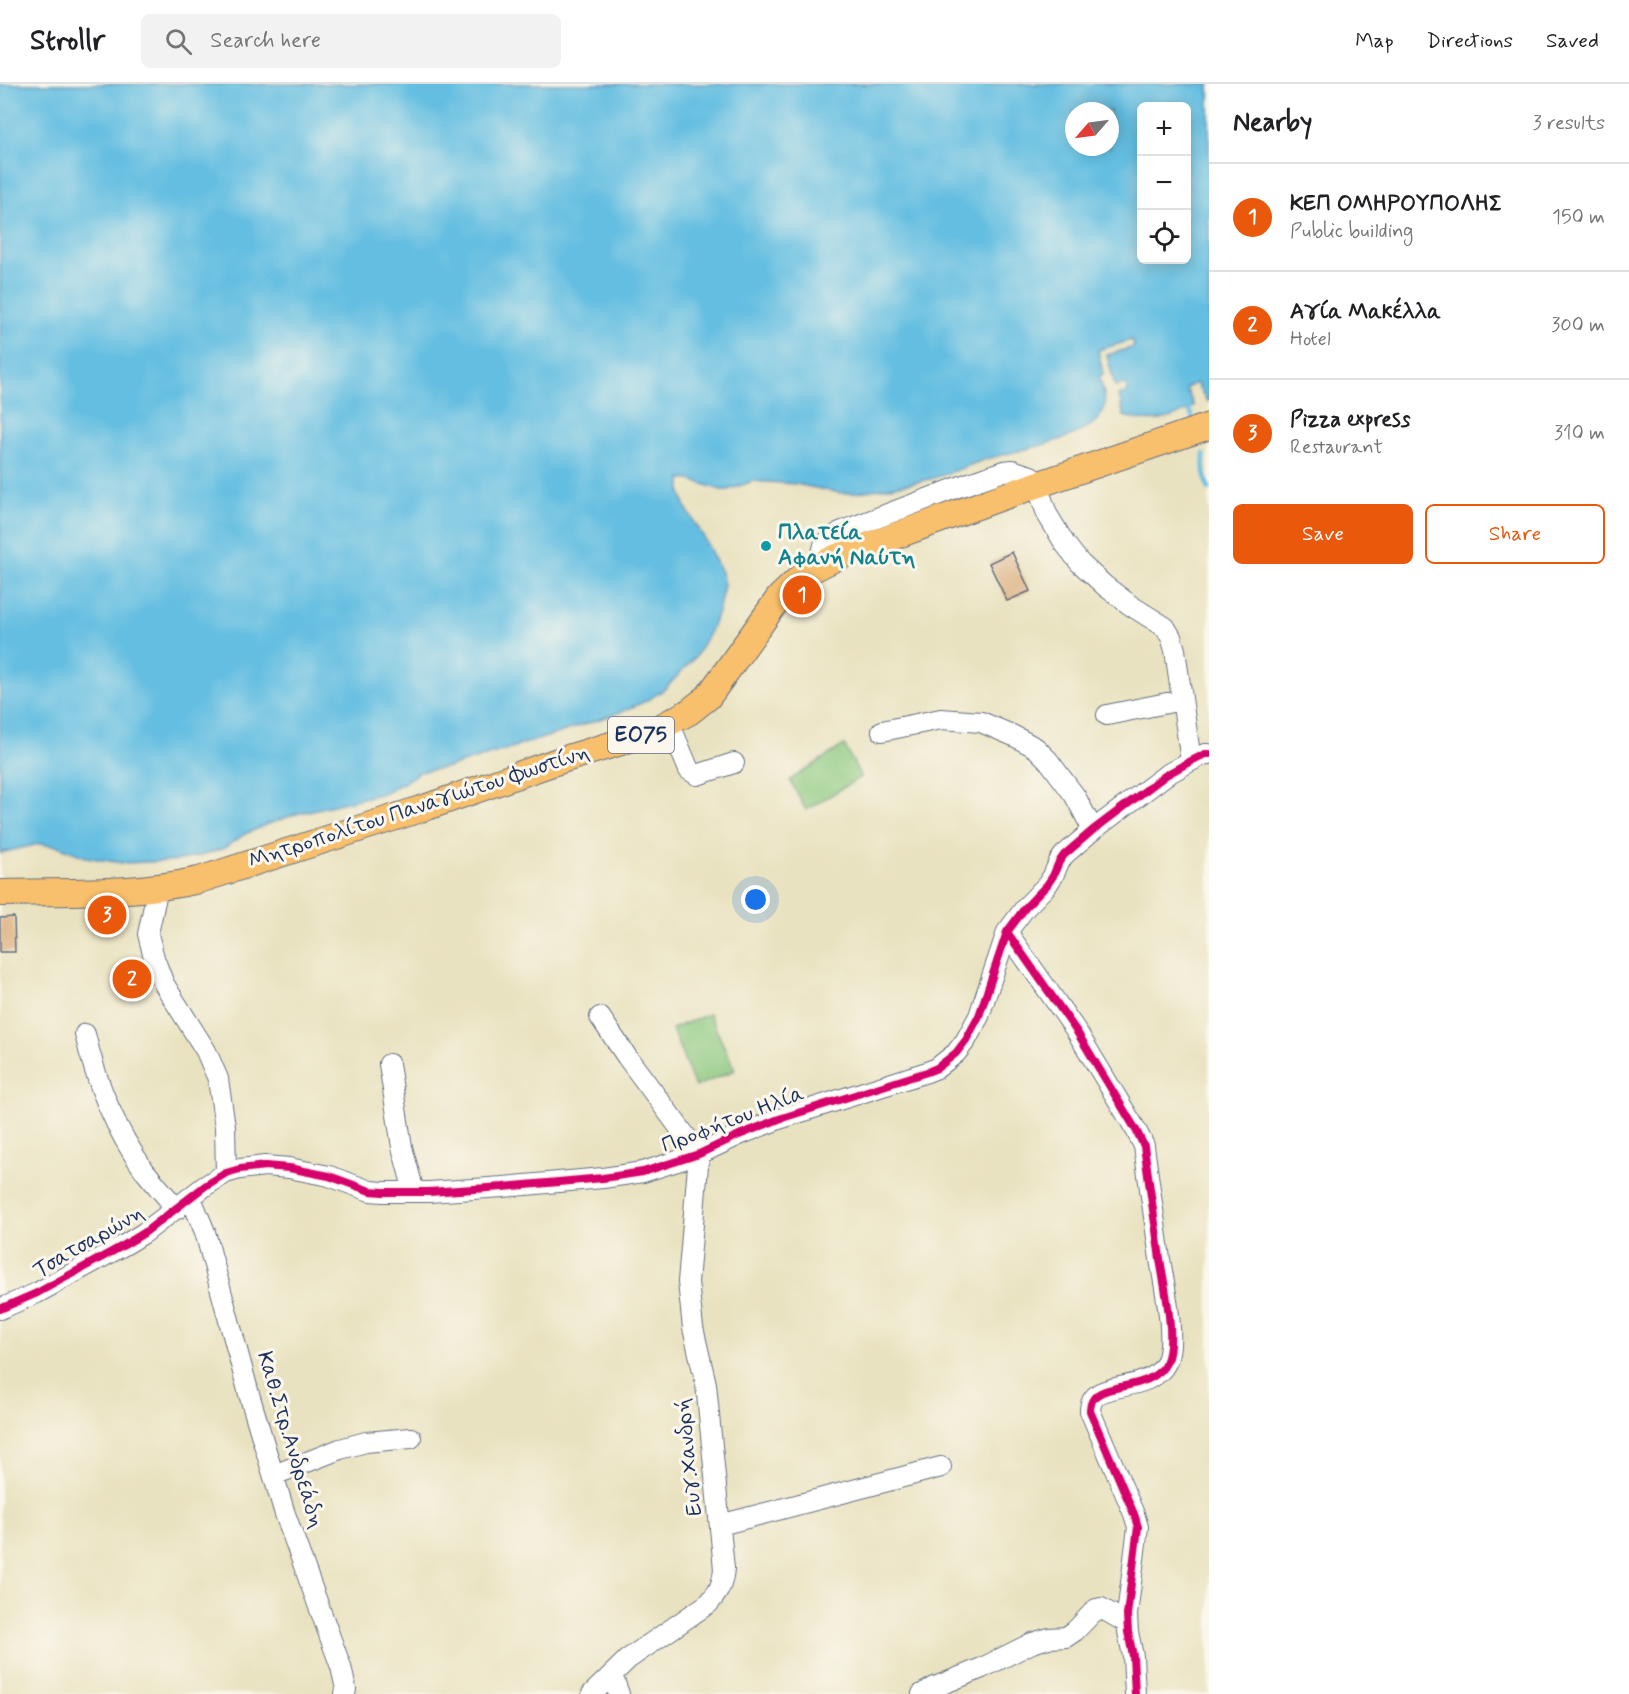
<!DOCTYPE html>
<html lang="en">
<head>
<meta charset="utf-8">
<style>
	body { margin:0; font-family:Mynerve,sans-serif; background:#f2f2f2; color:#202124 }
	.controls { position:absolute; right:18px; top:18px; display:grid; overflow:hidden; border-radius:9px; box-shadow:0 3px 15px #0003 }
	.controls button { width:54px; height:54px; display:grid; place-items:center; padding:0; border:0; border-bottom:2px solid #e0e0e0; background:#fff; color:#202124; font:30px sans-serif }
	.compass { position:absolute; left:1065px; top:18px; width:54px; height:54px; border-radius:50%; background:#fff; box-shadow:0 3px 15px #0003; rotate:242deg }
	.you { position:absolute; left:756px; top:816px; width:21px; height:21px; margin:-15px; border:4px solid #fff; border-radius:50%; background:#1a73e8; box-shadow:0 0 0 9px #1a73e833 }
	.badge { display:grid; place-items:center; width:39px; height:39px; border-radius:50%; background:#ea580c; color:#fff; font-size:20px; font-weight:700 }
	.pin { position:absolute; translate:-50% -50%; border:3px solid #fff; box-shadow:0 2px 6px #0006 }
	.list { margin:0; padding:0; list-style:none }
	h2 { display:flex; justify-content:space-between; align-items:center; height:78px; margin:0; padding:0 24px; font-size:26px }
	h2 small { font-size:20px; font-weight:400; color:#757577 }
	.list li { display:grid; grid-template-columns:39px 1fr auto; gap:18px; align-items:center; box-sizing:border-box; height:108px; padding:0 24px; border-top:2px solid #e0e0e0 }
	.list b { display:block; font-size:22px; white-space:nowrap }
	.list p { margin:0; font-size:20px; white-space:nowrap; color:#757577 }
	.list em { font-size:20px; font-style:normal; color:#757577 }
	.actions { display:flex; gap:12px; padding:18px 24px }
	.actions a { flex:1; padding:14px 0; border:2px solid #ea580c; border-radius:9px; text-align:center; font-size:21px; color:#ea580c }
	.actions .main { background:#ea580c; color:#fff }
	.icon { flex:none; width:33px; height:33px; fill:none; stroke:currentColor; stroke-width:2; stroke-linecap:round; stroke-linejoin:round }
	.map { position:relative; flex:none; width:1209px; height:1610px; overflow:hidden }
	header { display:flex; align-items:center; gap:36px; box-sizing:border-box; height:84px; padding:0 30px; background:#fff; border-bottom:2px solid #e0e0e0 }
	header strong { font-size:28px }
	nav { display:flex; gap:33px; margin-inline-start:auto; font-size:21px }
	.search { width:420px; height:54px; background:#f2f2f2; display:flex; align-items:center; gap:15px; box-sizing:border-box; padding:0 21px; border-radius:9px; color:#757577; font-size:22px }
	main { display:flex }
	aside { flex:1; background:#fff }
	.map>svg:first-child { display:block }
</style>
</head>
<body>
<header>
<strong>Strollr</strong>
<div class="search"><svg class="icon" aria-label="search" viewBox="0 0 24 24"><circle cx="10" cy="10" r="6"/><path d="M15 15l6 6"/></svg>Search here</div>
<nav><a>Map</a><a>Directions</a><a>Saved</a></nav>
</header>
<main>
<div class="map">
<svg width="1209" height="1610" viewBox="0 0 1209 1610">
	<rect width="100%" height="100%" fill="#fbf7ec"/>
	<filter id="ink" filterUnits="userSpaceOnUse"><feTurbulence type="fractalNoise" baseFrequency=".0167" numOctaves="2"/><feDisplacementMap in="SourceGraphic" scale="12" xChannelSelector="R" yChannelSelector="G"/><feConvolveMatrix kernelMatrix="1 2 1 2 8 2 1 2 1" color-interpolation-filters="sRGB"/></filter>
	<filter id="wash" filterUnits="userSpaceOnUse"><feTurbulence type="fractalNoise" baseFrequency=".008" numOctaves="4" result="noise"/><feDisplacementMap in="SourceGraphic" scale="24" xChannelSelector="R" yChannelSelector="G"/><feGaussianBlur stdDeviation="1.35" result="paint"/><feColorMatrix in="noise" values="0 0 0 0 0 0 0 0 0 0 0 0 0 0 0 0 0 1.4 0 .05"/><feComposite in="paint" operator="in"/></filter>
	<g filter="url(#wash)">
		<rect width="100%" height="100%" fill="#e9e2c0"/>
		<path fill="#8bc87d" stroke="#537c6e" stroke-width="1.5" d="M844 661 861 693 806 726 790 696Z
			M709 930 735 986 695 1003 672 945Z"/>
		<path fill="#63bee1" stroke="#3f76a0" stroke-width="1.5" fill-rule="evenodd" d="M0 0H1209V317H1207L1196 299 1186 304 1194 322C1170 338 1151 340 1124 332L1119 311 1128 308 1126 300 1115 302 1107 271 1134 263 1132 256 1098 266 1103 290 1099 293C1104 307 1110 323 1097 336 1076 357 1019 366 990 374 970 380 950 390 930 395 904 401 878 405 853 409H840L796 400 753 397 728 406H721L691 396 681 395V409L686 424 702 450 716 478 722 491 724 501 718 528 710 547 696 572 666 604 648 616 621 628 553 651 449 683 419 688 403 699 383 709 296 730 268 740 245 750 224 764 203 771 175 777 121 779 86 773 58 762 39 760 0 769ZM1142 22H1186V176H1142ZM1074 27H1110V63H1074Z"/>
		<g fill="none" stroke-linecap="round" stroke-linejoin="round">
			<path stroke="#63bee1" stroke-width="4.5" d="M1189 325 1193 335
				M1204 370C1203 382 1203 394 1209 405"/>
		</g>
		<g id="blocks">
			<path fill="#deb689" d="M1012 468 1030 507 1007 517 989 479Z
				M14 833 15 868H0V834Z"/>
		</g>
	</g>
	<g filter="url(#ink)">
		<use href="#blocks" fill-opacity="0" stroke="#636e80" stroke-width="1.5"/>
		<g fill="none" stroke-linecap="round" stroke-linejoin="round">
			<defs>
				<path id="minor" d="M819 482 824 461 840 448 961 402 1004 387 1013 386 1021 389 1031 392 1037 401 1047 430 1065 460 1080 479 1105 502 1130 521 1165 543 1171 553 1175 566 1191 677
					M1107 631 1182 616
					M882 647 941 635 981 638 1014 652 1036 664 1048 676 1075 712 1093 746
					M673 648 689 686 697 691 734 679
					M158 803 148 850 154 874 164 900 206 967 218 995 225 1043 226 1089
					M1007 848 1077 948 1136 1046 1144 1062C1149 1100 1155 1138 1160 1175 1164 1201 1177 1256 1166 1279 1153 1306 1105 1299 1094 1314 1091 1318 1090 1323 1090 1327L1134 1430 1138 1443 1127 1531 1128 1548 1133 1572 1135 1610
					M600 933 627 973 699 1070
					M85 950C96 998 115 1045 144 1086 154 1099 166 1112 177 1125
					M389 980 402 1063 414 1108
					M191 1114 205 1148 249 1310 285 1430 341 1583 346 1605 345 1610
					M0 1225 37 1209 126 1160 144 1149 205 1102 226 1089 240 1085 265 1082 289 1084 329 1092 370 1107 383 1108H429L503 1103 603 1094 643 1088 699 1070 739 1051 779 1035 927 988 937 984 956 969 966 956 979 932 1007 848 1025 824 1047 801 1053 792 1059 778 1064 771 1093 746 1166 691 1191 677 1205 670H1209
					M274 1391 340 1365 366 1358 411 1354
					M720 1441 941 1383
					M612 1591 619 1610
					M592 1610 628 1575 709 1519C720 1506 722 1501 724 1485L706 1300 693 1244 688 1198 699 1070
					M922 1610 935 1603 982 1584 1032 1559 1049 1554 1066 1553 1075 1547 1096 1525 1101 1524 1127 1539"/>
				<path id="major" d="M0 809C66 807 134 811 199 796L427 723 555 678 621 658 659 644 689 628 708 613 779 514 801 493 813 485 837 473 999 414 1209 342"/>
			</defs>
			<use href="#minor" stroke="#636e80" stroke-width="22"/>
			<use href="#major" stroke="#636e80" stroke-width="28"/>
			<use href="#minor" stroke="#fff" stroke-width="20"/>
			<use href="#major" stroke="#f8bf6c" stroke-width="26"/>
			<defs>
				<path id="cycleway" d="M1007 848 1077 948 1136 1046 1144 1062C1149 1100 1155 1138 1160 1175 1164 1201 1177 1256 1166 1279 1153 1306 1105 1299 1094 1314 1091 1318 1090 1323 1090 1327L1134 1430 1138 1443 1127 1531 1128 1548 1133 1572 1135 1610
					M0 1225 37 1209 126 1160 144 1149 205 1102 226 1089 240 1085 265 1082 289 1084 329 1092 370 1107 383 1108H429L503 1103 603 1094 643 1088 699 1070 739 1051 779 1035 927 988 937 984 956 969 966 956 979 932 1007 848 1025 824 1047 801 1053 792 1059 778 1064 771 1093 746 1166 691 1191 677 1205 670H1209"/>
			</defs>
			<use href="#cycleway" stroke="#fbf7ec" stroke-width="11"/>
			<use href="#cycleway" stroke="#d6006c" stroke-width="8"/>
		</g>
	</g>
	<circle fill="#0f9aa8" stroke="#fbf7ec" stroke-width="2" cx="766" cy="462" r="6"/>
	<g text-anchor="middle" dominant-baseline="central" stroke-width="6" stroke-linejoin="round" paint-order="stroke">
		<rect fill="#fbf7ec" stroke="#5e6b89" stroke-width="1.5" x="608" y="633" width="66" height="36" rx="4.5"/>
		<g font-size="21" font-weight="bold" fill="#1b2f5e">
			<text x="641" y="651">ΕΟ75</text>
		</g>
		<g font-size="22" font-weight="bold" fill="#0d838f" stroke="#fbf7ec" text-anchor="start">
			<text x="778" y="449">Πλατεία<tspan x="778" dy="25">Αφανή Ναύτη</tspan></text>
		</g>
		<g font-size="22" fill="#1b2f5e" stroke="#fbf7ec">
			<text transform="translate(419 723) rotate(-18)">Μητροπολίτου Παναγιώτου Φωστίνη</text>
			<text transform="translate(733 1036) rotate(-21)">Προφήτου Ηλία</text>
			<text transform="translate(89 1158) rotate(-30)">Τσατσαρώνη</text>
			<text transform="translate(290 1356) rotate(73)">Καθ.Στρ.Ανδρεάδη</text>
			<text transform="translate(689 1373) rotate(-96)">Ευγ.Χανδρή</text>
		</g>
	</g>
</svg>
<div class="controls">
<button>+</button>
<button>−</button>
<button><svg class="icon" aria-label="locate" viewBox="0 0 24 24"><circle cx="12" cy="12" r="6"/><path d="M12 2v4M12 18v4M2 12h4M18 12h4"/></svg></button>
</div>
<svg class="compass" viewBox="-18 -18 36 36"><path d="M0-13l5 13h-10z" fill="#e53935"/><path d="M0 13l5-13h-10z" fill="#757577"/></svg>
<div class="you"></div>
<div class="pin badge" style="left:802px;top:511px">1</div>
<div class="pin badge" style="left:132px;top:895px">2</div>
<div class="pin badge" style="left:107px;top:831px">3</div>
</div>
<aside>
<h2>Nearby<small>3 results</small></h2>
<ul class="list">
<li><span class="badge">1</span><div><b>ΚΕΠ ΟΜΗΡΟΥΠΟΛΗΣ</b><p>Public building</p></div><em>150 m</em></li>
<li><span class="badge">2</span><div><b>Αγία Μακέλλα</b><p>Hotel</p></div><em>300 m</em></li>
<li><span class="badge">3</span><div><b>Pizza express</b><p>Restaurant</p></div><em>310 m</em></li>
</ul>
<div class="actions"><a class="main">Save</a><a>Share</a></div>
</aside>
</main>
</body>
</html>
